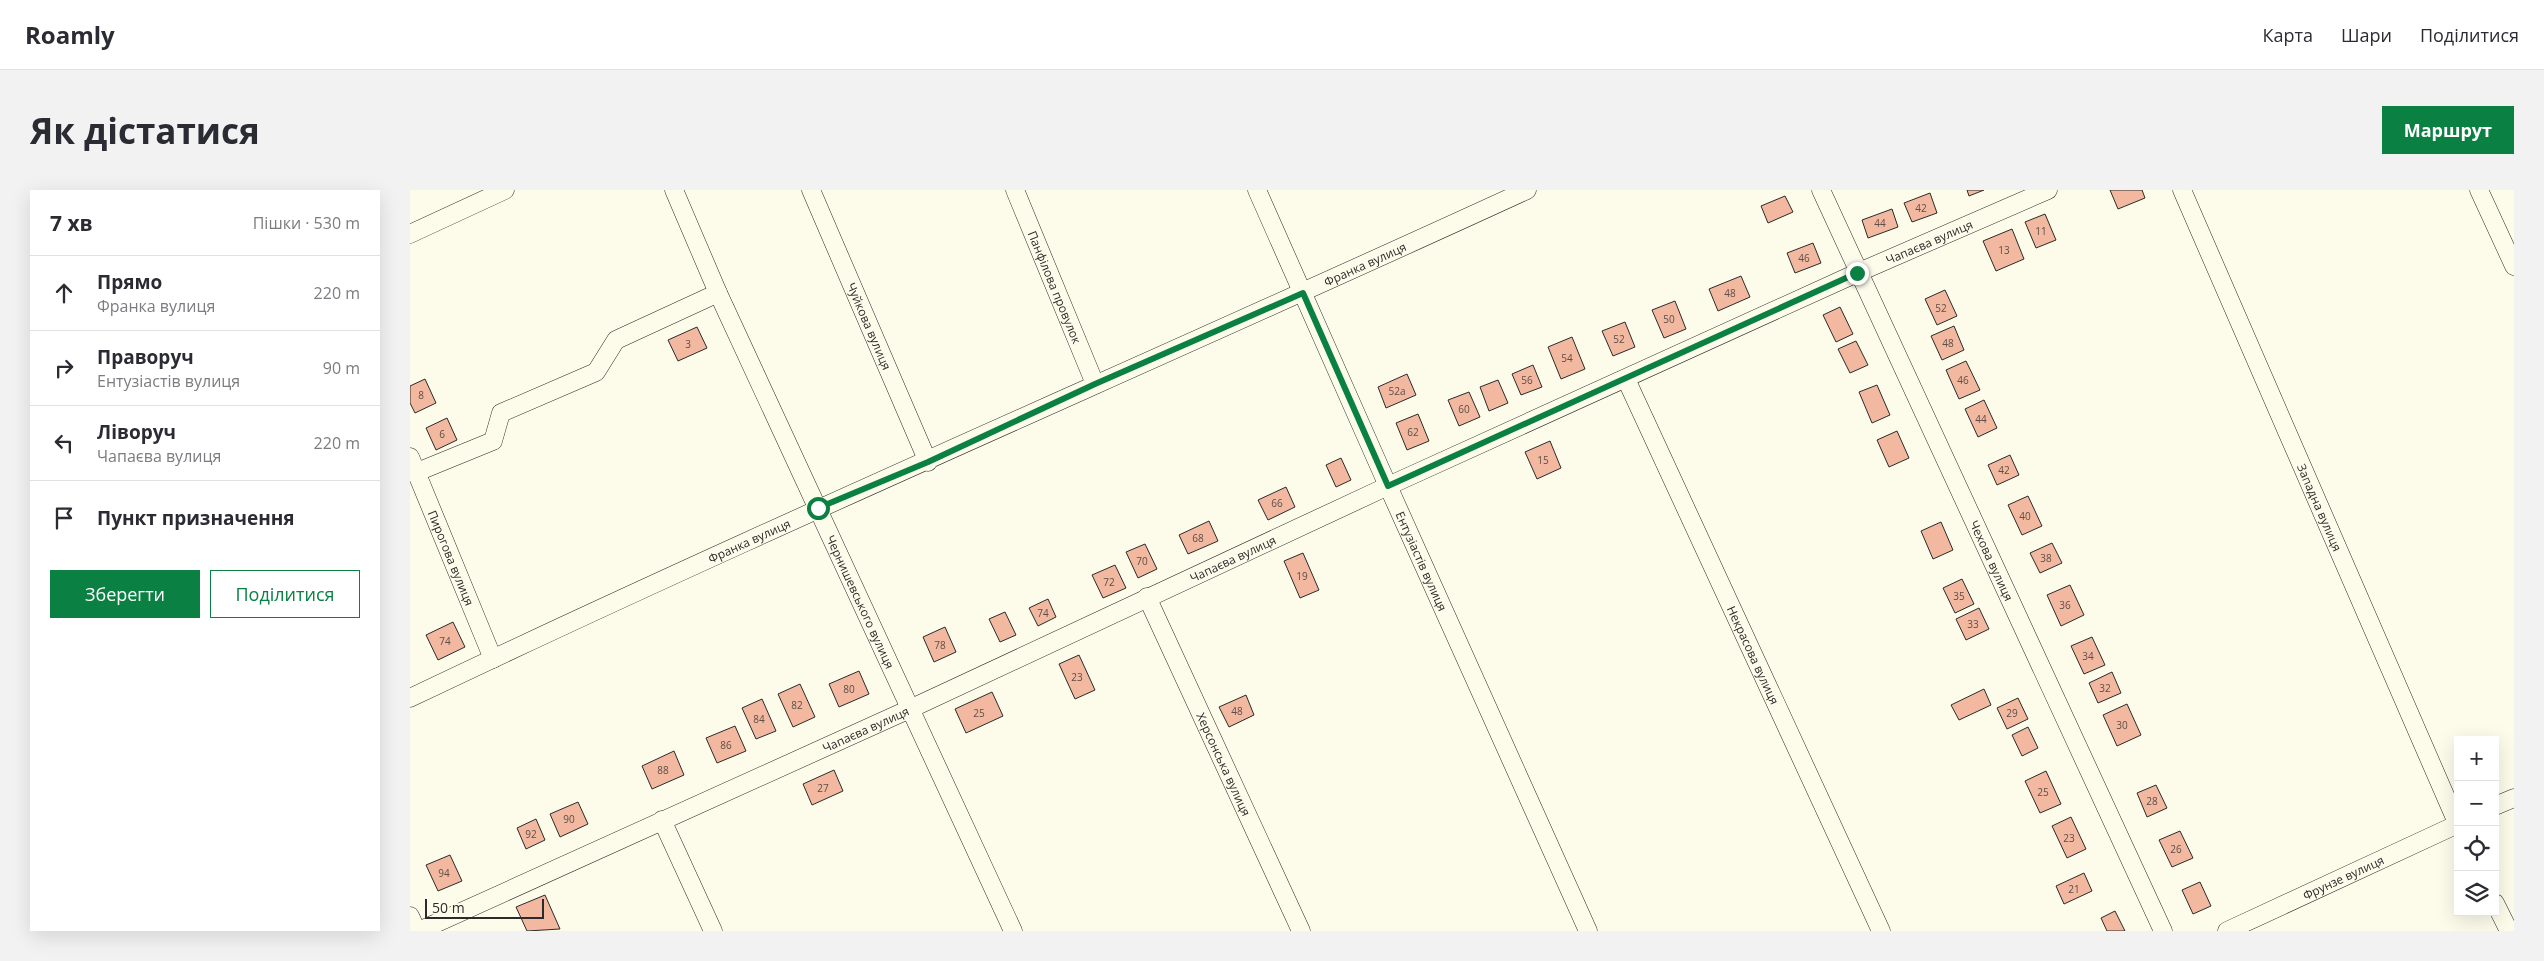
<!DOCTYPE html>
<html lang="uk">
<head>
<meta charset="utf-8">
<style>
	body { margin:0; font-family:"Open Sans",sans-serif; background:#f2f2f3; color:#2b2b33 }
	.controls { position:absolute; right:15px; bottom:15px; display:grid; overflow:hidden; border-radius:0px; box-shadow:0 5px 20px #0002 }
	.controls button { width:45px; height:45px; display:grid; place-items:center; padding:0; border:0; border-bottom:1px solid #e1e1e2; background:#fff; color:#2b2b33; font:25px sans-serif }
	.scale { position:absolute; left:15px; bottom:12px; width:119px; box-sizing:border-box; padding-left:5px; border:2px solid #2b2b2b; border-top:0; font-size:14px; line-height:18px; white-space:nowrap; color:#2b2b2b; -webkit-text-stroke:4px #fdfbea; paint-order:stroke }
	.stop { position:absolute; width:15px; height:15px; margin:-11px; border:4px solid #0b8043; border-radius:50%; background:#fff }
	.stop.end { background:#0b8043; border-color:#fff; box-shadow:0 1px 5px #0008 }
	.list { margin:0; padding:0; list-style:none }
	h2 { display:flex; justify-content:space-between; align-items:center; height:65px; margin:0; padding:0 20px; font-size:21px }
	h2 small { font-size:16px; font-weight:400; color:#7c7c81 }
	.list li { display:grid; grid-template-columns:32px 1fr auto; gap:15px; align-items:center; box-sizing:border-box; height:75px; padding:0 20px; border-top:1px solid #e1e1e2 }
	.list b { display:block; font-size:19px; white-space:nowrap }
	.list p { margin:0; font-size:16px; white-space:nowrap; color:#7c7c81 }
	.list em { font-size:16px; font-style:normal; color:#7c7c81 }
	.actions { display:flex; gap:10px; padding:15px 20px }
	.actions a { flex:1; padding:11px 0; border:1px solid #0b8043; border-radius:0px; text-align:center; font-size:18px; color:#0b8043 }
	.actions .main { background:#0b8043; color:#fff }
	.icon { flex:none; width:28px; height:28px; fill:none; stroke:currentColor; stroke-width:2; stroke-linecap:round; stroke-linejoin:round }
	.map { position:relative; flex:none; width:2104px; height:741px; overflow:hidden; border-radius:0px }
	header { display:flex; align-items:center; gap:30px; box-sizing:border-box; height:70px; padding:0 25px; background:#fff; border-bottom:1px solid #e1e1e2 }
	header strong { font-size:24px }
	nav { display:flex; gap:28px; margin-inline-start:auto; font-size:18px }
	.intro { display:flex; align-items:center; justify-content:space-between; box-sizing:border-box; height:120px; padding:0 30px }
	h1 { margin:0; font-size:35px }
	.button { padding:12px 22px; border-radius:0px; background:#0b8043; color:#fff; font-size:18px; font-weight:700 }
	main { display:flex; gap:30px; padding:0 30px }
	aside { flex:1; background:#fff; border-radius:0px; box-shadow:0 5px 20px #0002 }
	.map>svg:first-child { display:block }
</style>
</head>
<body>
<header>
<strong>Roamly</strong>
<nav><a>Карта</a><a>Шари</a><a>Поділитися</a></nav>
</header>
<div class="intro"><h1>Як дістатися</h1><a class="button">Маршрут</a></div>
<main>
<aside>
<h2>7 хв<small>Пішки · 530 m</small></h2>
<ul class="list">
<li><svg class="icon" aria-label="ahead" viewBox="0 0 24 24"><path d="M12 20V5M6 11l6-6 6 6"/></svg><div><b>Прямо</b><p>Франка вулиця</p></div><em>220 m</em></li>
<li><svg class="icon" aria-label="right" viewBox="0 0 24 24"><path d="M7 20v-9h11M14 6l5 5-5 5"/></svg><div><b>Праворуч</b><p>Ентузіастів вулиця</p></div><em>90 m</em></li>
<li><svg class="icon" aria-label="left" viewBox="0 0 24 24"><path d="M17 20v-9H6M10 6l-5 5 5 5"/></svg><div><b>Ліворуч</b><p>Чапаєва вулиця</p></div><em>220 m</em></li>
<li><svg class="icon" aria-label="arrive" viewBox="0 0 24 24"><path d="M6 21V4h12l-3 4 3 4H6"/></svg><div><b>Пункт призначення</b></div></li>
</ul>
<div class="actions"><a class="main">Зберегти</a><a>Поділитися</a></div>
</aside>
<div class="map">
<svg width="2104" height="741" viewBox="0 0 2104 741">
	<rect width="100%" height="100%" fill="#fdfbea"/>
	<path fill="#f2b8a0" stroke="#2b2b2b" d="M1557 0H1574L1559 6Z
		M1700 0H1732L1735 8 1708 19Z
		M1520 3 1527 23 1502 32 1494 13Z
		M1375 6 1383 22 1358 33 1351 16Z
		M1482 19 1488 37 1458 48 1452 30Z
		M1635 24 1646 50 1626 58 1615 32Z
		M1602 39 1614 69 1586 81 1573 51Z
		M1403 53 1411 73 1385 83 1377 63Z
		M1331 86 1340 107 1308 121 1299 99Z
		M1535 100 1547 126 1527 135 1515 109Z
		M1265 111 1276 139 1254 148 1242 120Z
		M1430 117 1443 144 1426 152 1413 125Z
		M1215 132 1225 157 1203 166 1192 141Z
		M1544 136 1554 160 1532 170 1521 146Z
		M287 137 297 158 268 171 258 150Z
		M1162 147 1175 179 1151 189 1138 157Z
		M1446 151 1458 175 1440 183 1428 159Z
		M1556 171 1570 200 1549 209 1536 180Z
		M1123 175 1132 197 1111 205 1102 184Z
		M997 184 1006 205 976 218 968 197Z
		M15 189 26 213 5 223 0 213V196Z
		M1088 190 1098 213 1079 221 1070 197Z
		M1467 195 1480 225 1462 233 1449 202Z
		M1059 202 1070 227 1049 236 1038 210Z
		M1574 210 1587 238 1568 247 1555 219Z
		M1008 224 1019 251 997 260 986 233Z
		M37 228 47 250 26 260 16 238Z
		M1487 241 1499 268 1479 277 1467 250Z
		M1140 251 1151 278 1127 289 1115 262Z
		M1600 265 1609 285 1587 295 1578 275Z
		M931 268 941 290 926 297 916 275Z
		M876 297 885 317 858 330 848 310Z
		M1618 306 1632 336 1612 345 1598 315Z
		M799 331 808 351 778 364 769 345Z
		M1531 332 1543 360 1523 369 1511 341Z
		M1642 353 1652 373 1630 383 1620 363Z
		M735 354 747 379 728 388 716 362Z
		M893 363 909 400 890 408 874 371Z
		M705 375 716 398 693 408 682 385Z
		M1552 389 1564 414 1545 423 1533 398Z
		M1660 395 1674 425 1651 436 1637 405Z
		M638 409 646 427 628 436 619 418Z
		M1569 418 1579 439 1556 450 1546 429Z
		M595 422 606 445 590 452 579 429Z
		M43 432 55 457 28 470 16 445Z
		M535 437 546 462 524 472 513 447Z
		M1682 447 1695 475 1674 484 1661 456Z
		M669 465 685 500 665 509 649 474Z
		M449 481 459 504 429 517 419 494Z
		M1702 482 1711 503 1688 513 1679 493Z
		M390 494 405 527 383 537 368 504Z
		M1574 499 1581 515 1549 530 1541 515Z
		M582 502 593 526 556 543 545 519Z
		M836 505 844 525 819 537 809 517Z
		M1608 508 1618 529 1597 539 1587 518Z
		M352 509 366 541 346 549 332 518Z
		M1717 514 1731 545 1707 556 1693 525Z
		M325 536 336 561 307 573 296 548Z
		M1618 537 1628 558 1612 566 1602 545Z
		M264 561 274 585 242 599 232 576Z
		M424 580 433 601 402 615 393 594Z
		M1636 581 1651 614 1630 623 1615 591Z
		M1746 595 1757 618 1737 627 1727 603Z
		M168 612 178 634 150 647 140 624Z
		M1661 627 1676 659 1657 668 1642 636Z
		M126 629 135 650 116 659 107 638Z
		M1770 641 1783 668 1762 677 1749 650Z
		M40 665 52 691 28 701 16 675Z
		M1674 683 1682 701 1654 714 1646 696Z
		M1790 692 1801 716 1783 724 1772 700Z
		M135 705 150 739 117 741 106 717Z
		M1705 721 1715 741H1697L1691 728Z"/>
	<g fill="none" stroke-linecap="round" stroke-linejoin="round">
		<defs>
			<g id="minor">
				<path id="s1" d="M264 0 308 103 603 741"/>
				<path id="s2" d="M401 0 518 272"/>
				<path id="s3" d="M605 0 685 194"/>
				<path id="s4" d="M847 0 978 296 1178 741"/>
				<path id="s5" d="M1411 0 1753 741"/>
				<path id="s6" d="M1772 0 2048 635"/>
				<path d="M2069 0 2104 76"/>
				<path d="M0 44 95 0"/>
				<path id="s7" d="M1216 189 1471 741"/>
				<path id="s8" d="M0 267 83 469"/>
				<path d="M7 282 83 251 91 223 186 182 206 150 308 103"/>
				<path id="s9" d="M737 407 891 741"/>
				<path id="s10" d="M0 508C369 332 745 171 1117 0"/>
				<path d="M2085 616 2104 608"/>
				<path d="M252 630 303 741"/>
				<path d="M2085 713 2099 741"/>
				<path d="M0 726 7 741"/>
				<path id="s11" d="M9 741 502 518 978 296 1447 83 1638 0"/>
				<path id="s12" d="M1817 741 2048 634"/>
			</g>
		</defs>
		<use href="#minor" stroke="#2b2b2b" stroke-width="19"/>
		<use href="#minor" stroke="#fdfbea" stroke-width="18"/>
	</g>
	<g fill="none" stroke-linecap="round" stroke-linejoin="round">
		<path stroke="#0b8043" stroke-width="6" d="M408 318 518 272 685 194 893 103 978 296 1447 83"/>
	</g>
	<g text-anchor="middle" dominant-baseline="central" stroke-width="4" stroke-linejoin="round" paint-order="stroke">
		<g font-size="10" fill="#5d4e48">
			<text x="1511" y="18">42</text>
			<text x="1470" y="33">44</text>
			<text x="1631" y="41">11</text>
			<text x="1594" y="60">13</text>
			<text x="1394" y="68">46</text>
			<text x="1320" y="103">48</text>
			<text x="1531" y="118">52</text>
			<text x="1259" y="129">50</text>
			<text x="1209" y="149">52</text>
			<text x="1538" y="153">48</text>
			<text x="278" y="154">3</text>
			<text x="1157" y="168">54</text>
			<text x="1117" y="190">56</text>
			<text x="1553" y="190">46</text>
			<text x="987" y="201">52а</text>
			<text x="11" y="205">8</text>
			<text x="1054" y="219">60</text>
			<text x="1571" y="229">44</text>
			<text x="1003" y="242">62</text>
			<text x="32" y="244">6</text>
			<text x="1133" y="270">15</text>
			<text x="1594" y="280">42</text>
			<text x="867" y="313">66</text>
			<text x="1615" y="326">40</text>
			<text x="788" y="348">68</text>
			<text x="1636" y="368">38</text>
			<text x="732" y="371">70</text>
			<text x="892" y="386">19</text>
			<text x="699" y="392">72</text>
			<text x="1549" y="406">35</text>
			<text x="1655" y="415">36</text>
			<text x="633" y="423">74</text>
			<text x="1563" y="434">33</text>
			<text x="35" y="451">74</text>
			<text x="530" y="455">78</text>
			<text x="1678" y="466">34</text>
			<text x="667" y="487">23</text>
			<text x="1695" y="498">32</text>
			<text x="439" y="499">80</text>
			<text x="387" y="515">82</text>
			<text x="827" y="521">48</text>
			<text x="569" y="523">25</text>
			<text x="1602" y="523">29</text>
			<text x="349" y="529">84</text>
			<text x="1712" y="535">30</text>
			<text x="316" y="555">86</text>
			<text x="253" y="580">88</text>
			<text x="413" y="598">27</text>
			<text x="1633" y="602">25</text>
			<text x="1742" y="611">28</text>
			<text x="159" y="629">90</text>
			<text x="121" y="644">92</text>
			<text x="1659" y="648">23</text>
			<text x="1766" y="659">26</text>
			<text x="34" y="683">94</text>
			<text x="1664" y="699">21</text>
		</g>
		<g font-size="12" fill="#2b2b2b" stroke="#fdfbea">
			<text stroke="none"><textPath href="#s11" startOffset="1660">Чапаєва вулиця</textPath></text>
			<text stroke="none"><textPath href="#s10" startOffset="1049">Франка вулиця</textPath></text>
			<text stroke="none"><textPath href="#s3" startOffset="105">Панфілова провулок</textPath></text>
			<text stroke="none"><textPath href="#s2" startOffset="148">Чуйкова вулиця</textPath></text>
			<text stroke="none"><textPath href="#s6" startOffset="346">Западна вулиця</textPath></text>
			<text stroke="none"><textPath href="#s10" startOffset="374">Франка вулиця</textPath></text>
			<text stroke="none"><textPath href="#s8" startOffset="109">Пирогова вулиця</textPath></text>
			<text stroke="none"><textPath href="#s11" startOffset="895">Чапаєва вулиця</textPath></text>
			<text stroke="none"><textPath href="#s4" startOffset="406">Ентузіастів вулиця</textPath></text>
			<text stroke="none"><textPath href="#s5" startOffset="408">Чехова вулиця</textPath></text>
			<text stroke="none"><textPath href="#s1" startOffset="452">Чернишевського вулиця</textPath></text>
			<text stroke="none"><textPath href="#s7" startOffset="304">Некрасова вулиця</textPath></text>
			<text stroke="none"><textPath href="#s11" startOffset="490">Чапаєва вулиця</textPath></text>
			<text stroke="none"><textPath href="#s9" startOffset="184">Херсонська вулиця</textPath></text>
			<text stroke="none"><textPath href="#s12" startOffset="128">Фрунзе вулиця</textPath></text>
		</g>
	</g>
</svg>
<div class="controls">
<button>+</button>
<button>−</button>
<button><svg class="icon" aria-label="locate" viewBox="0 0 24 24"><circle cx="12" cy="12" r="6"/><path d="M12 2v4M12 18v4M2 12h4M18 12h4"/></svg></button>
<button><svg class="icon" aria-label="layers" viewBox="0 0 24 24"><path d="M12 4l9 5-9 5-9-5zM3 14l9 5 9-5"/></svg></button>
</div>
<div class="scale">50 m</div>
<div class="stop" style="left:408px;top:318px"></div>
<div class="stop end" style="left:1447px;top:83px"></div>
</div>
</main>
</body>
</html>
